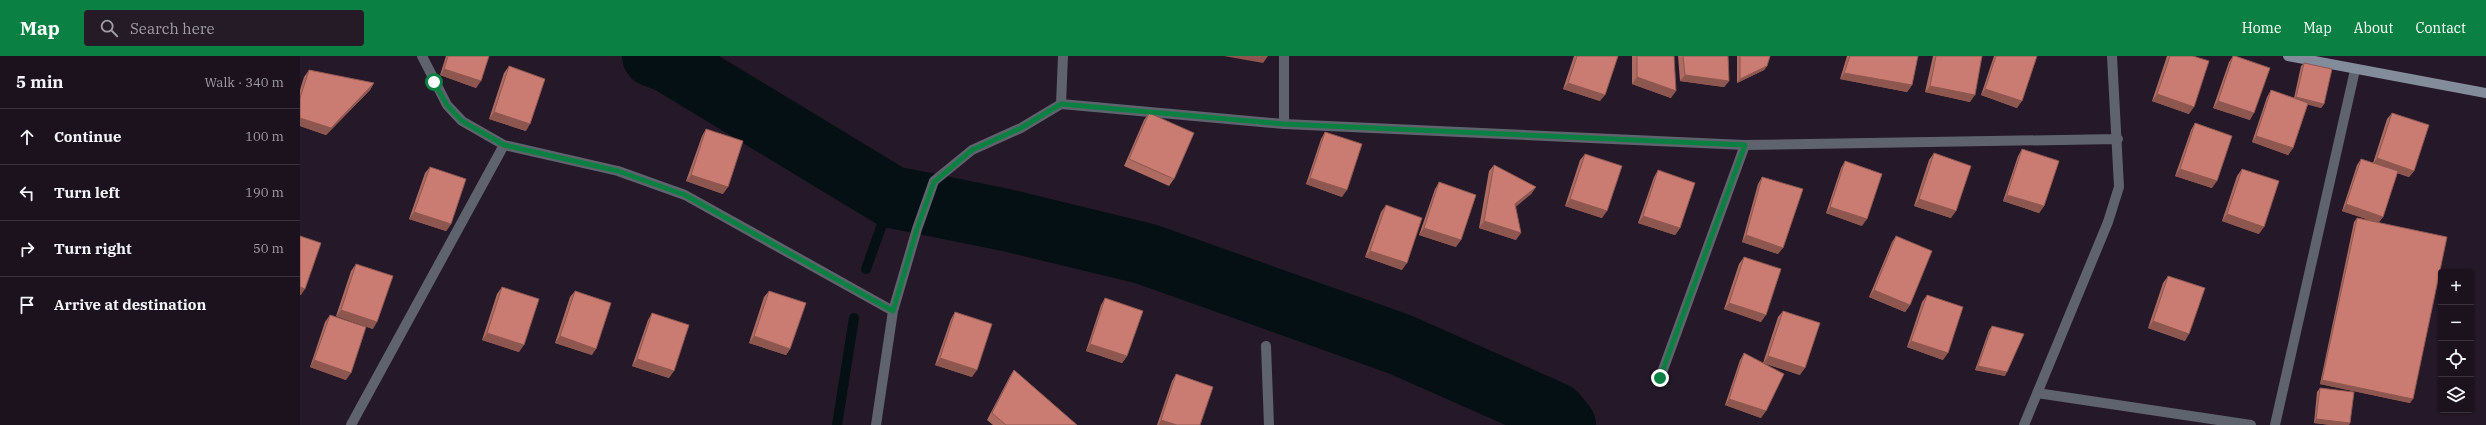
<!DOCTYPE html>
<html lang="en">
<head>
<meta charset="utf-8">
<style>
	body { margin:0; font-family:"IBM Plex Serif",serif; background:#251b27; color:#f1f3f6 }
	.controls { position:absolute; right:12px; bottom:12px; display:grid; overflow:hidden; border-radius:4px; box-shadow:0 1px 3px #0004 }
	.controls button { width:36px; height:36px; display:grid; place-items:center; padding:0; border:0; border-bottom:1px solid #3a323c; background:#1c121e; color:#f1f3f6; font:20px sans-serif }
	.stop { position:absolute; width:12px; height:12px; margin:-9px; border:3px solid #0b8043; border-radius:50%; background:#fff }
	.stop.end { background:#0b8043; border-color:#fff; box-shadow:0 1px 4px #0008 }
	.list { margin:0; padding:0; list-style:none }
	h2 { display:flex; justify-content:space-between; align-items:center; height:52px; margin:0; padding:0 16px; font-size:17px }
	h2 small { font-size:13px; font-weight:400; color:#a09ea4 }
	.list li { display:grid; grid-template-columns:26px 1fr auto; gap:12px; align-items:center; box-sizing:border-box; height:56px; padding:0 16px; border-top:1px solid #3a323c }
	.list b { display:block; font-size:15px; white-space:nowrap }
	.list em { font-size:13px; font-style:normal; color:#a09ea4 }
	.icon { flex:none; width:22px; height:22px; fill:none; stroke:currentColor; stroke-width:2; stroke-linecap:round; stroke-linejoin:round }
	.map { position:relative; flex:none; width:2186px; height:369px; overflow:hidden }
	header { display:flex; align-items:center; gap:24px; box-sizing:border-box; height:56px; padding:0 20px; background:#0b8043; color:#fff }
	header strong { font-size:19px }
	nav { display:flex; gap:22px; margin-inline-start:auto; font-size:14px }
	.search { width:280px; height:36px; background:#251b27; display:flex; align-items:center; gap:10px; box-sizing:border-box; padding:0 14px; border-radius:4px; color:#a09ea4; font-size:15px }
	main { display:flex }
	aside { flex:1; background:#1c121e }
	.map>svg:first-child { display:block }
</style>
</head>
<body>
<header>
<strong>Map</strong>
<div class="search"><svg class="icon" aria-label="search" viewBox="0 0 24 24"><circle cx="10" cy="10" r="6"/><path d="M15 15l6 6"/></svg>Search here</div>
<nav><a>Home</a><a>Map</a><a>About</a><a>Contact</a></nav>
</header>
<main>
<aside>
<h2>5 min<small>Walk · 340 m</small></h2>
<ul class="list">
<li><svg class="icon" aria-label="ahead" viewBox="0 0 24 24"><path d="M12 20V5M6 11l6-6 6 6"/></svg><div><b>Continue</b></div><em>100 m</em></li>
<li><svg class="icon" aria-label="left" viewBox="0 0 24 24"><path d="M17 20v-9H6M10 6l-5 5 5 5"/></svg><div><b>Turn left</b></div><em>190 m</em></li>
<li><svg class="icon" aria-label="right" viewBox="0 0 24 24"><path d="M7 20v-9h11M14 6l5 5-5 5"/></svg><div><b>Turn right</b></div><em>50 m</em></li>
<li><svg class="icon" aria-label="arrive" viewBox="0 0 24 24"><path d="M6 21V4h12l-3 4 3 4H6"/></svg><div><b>Arrive at destination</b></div></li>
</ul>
</aside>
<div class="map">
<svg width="2186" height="369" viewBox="0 0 2186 369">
	<rect width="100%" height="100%" fill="#251828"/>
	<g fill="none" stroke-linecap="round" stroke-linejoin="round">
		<path stroke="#041013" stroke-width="10" d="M566 213 592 141
			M537 369 554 262"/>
		<path stroke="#041013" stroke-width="62" d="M353 0 369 6 592 141 706 164 846 198 1099 288 1255 357 1265 369"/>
		<path stroke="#5e636d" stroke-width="10" d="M122 0 147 49 162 65 204 89 318 115 385 139 593 255
			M761 48 763 0
			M984 68V0
			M966 290 969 369
			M1360 322 1445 89
			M1737 337 1951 369
			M51 369 204 89
			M576 369 593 255 617 173 634 125 672 94 721 72 761 48 984 68 1445 89 1818 83
			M1724 369 1808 166 1819 131 1812 0
			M1975 369 2055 14"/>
		<path stroke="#838c9b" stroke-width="10" d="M1988 0 2186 37"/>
	</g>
	<path fill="#ae6b62" d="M146 0H189L176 32 140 19Z
		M1274 0H1318L1300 45 1263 33Z
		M1332 0H1374L1371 42 1332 28Z
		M1378 0H1428L1429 25 1424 31 1380 25Z
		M1437 0H1470L1467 10 1464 14 1437 27Z
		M1547 0H1618L1612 29 1607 36 1540 23Z
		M1633 0H1682L1670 46 1625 36Z
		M1694 0H1737L1717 52 1681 39Z
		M1867 0H1893L1889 58 1852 45Z
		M1933 0 1950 64 1913 52 1929 6Z
		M2004 7 2024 48 2021 52 2008 48 1993 92 1988 99 1952 86 1967 41 1971 34 1994 42 2001 10Z
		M209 10 226 75 189 63 204 17Z
		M9 14 74 27 70 34 26 79 0 70V34L4 21Z
		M849 57 874 123 869 130 824 110 844 64Z
		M2092 57 2114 115 2109 121 2097 117 2083 161 2079 166 2110 347 2020 328 2054 166 2057 162 2070 164 2042 155 2057 109 2061 103 2073 107 2087 63Z
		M1895 67 1912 132 1875 120 1891 74Z
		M406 73 423 138 386 125 402 80Z
		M1025 76 1042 141 1006 128 1021 83Z
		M1722 93 1744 150 1739 157 1703 145 1718 100Z
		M1634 97 1651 162 1614 150 1629 104Z
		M1285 98 1302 162 1265 150 1280 104Z
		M1545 105 1562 170 1526 157 1541 112Z
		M1194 109 1236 131 1231 138 1216 150V184L1179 172 1189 115Z
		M130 111 151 168 146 175 109 163 125 117Z
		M1942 113 1959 178 1922 165 1937 120Z
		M1358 114 1380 172 1375 179 1338 167 1354 121Z
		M1462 121 1478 198 1442 186 1458 128Z
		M1139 126 1156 191 1119 179 1135 133Z
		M1086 149 1102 214 1065 201 1081 156Z
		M1596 180 1610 249 1605 256 1569 241 1592 186Z
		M1444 201 1461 266 1424 253 1439 208Z
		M56 208 73 273 36 260 51 215Z
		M1868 220 1885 285 1848 272 1863 227Z
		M202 231 219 296 182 284 197 238Z
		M275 235 292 299 255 287 270 241Z
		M469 235 490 293 486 299 449 287 464 241Z
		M1627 239 1643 304 1607 291 1622 246Z
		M805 242 827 300 822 307 786 295 801 249Z
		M1483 255 1500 319 1463 307 1478 261Z
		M655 256 672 321 635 309 651 263Z
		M352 257 369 322 332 310 348 264Z
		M30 259 46 324 10 311 25 266Z
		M1692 270 1705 320 1675 314 1689 274Z
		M1444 297 1461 362 1425 349 1440 304Z
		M714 314 777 369H693L687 364 710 320Z
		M876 318 900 369H857L872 325Z
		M2020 332 2049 369H2031L2014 367 2017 336Z"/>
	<path fill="#8d5750" d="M924 0H968L963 7Z
		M1467 10 1464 14 1437 27 1440 23Z
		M144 13 181 25 176 32 140 19Z
		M1544 17 1612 29 1607 36 1540 23Z
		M1385 19 1429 25 1424 31 1380 25Z
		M1337 21 1376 35 1371 42 1332 28Z
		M74 27 70 34 26 79 0 70V62Z
		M1268 27 1305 39 1300 45 1263 33Z
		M1630 30 1675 39 1670 46 1625 36Z
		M1685 33 1722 45 1717 52 1681 39Z
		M1857 38 1894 51 1889 58 1852 45Z
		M1996 41 2024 48 2021 52 1993 45Z
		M1918 45 1954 57 1950 64 1913 52Z
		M194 56 230 68 226 75 189 63Z
		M1956 80 1993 92 1988 99 1952 86Z
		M2077 102 2114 115 2109 121 2072 109Z
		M1880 113 1917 125 1912 132 1875 120Z
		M391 119 428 131 423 138 386 125Z
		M1010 122 1047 134 1042 141 1006 128Z
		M1236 131 1231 138 1211 155 1215 148Z
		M1707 139 1744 150 1739 157 1703 145Z
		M1270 143 1307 155 1302 162 1265 150Z
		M1619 143 1656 155 1651 162 1614 150Z
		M2046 148 2083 161 2078 167 2042 155Z
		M1530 151 1567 163 1562 170 1526 157Z
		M114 156 151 168 146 175 109 163Z
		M1927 158 1964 171 1959 178 1922 165Z
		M1343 160 1380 172 1375 179 1338 167Z
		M1184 165 1221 177 1216 184 1179 172Z
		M1124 172 1161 184 1156 191 1119 179Z
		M1446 179 1483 192 1478 198 1442 186Z
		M1070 195 1107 207 1102 214 1065 201Z
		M0 231 5 233 1 239H0Z
		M1574 234 1610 249 1605 256 1569 241Z
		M1429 247 1466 259 1461 266 1424 253Z
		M41 254 77 266 73 273 36 260Z
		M1853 265 1889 278 1885 285 1848 272Z
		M187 277 224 289 219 296 182 284Z
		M260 280 296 293 292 299 255 287Z
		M454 280 490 293 486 299 449 287Z
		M1611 285 1648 297 1643 304 1607 291Z
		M790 288 827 300 822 307 786 295Z
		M1468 300 1505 312 1500 319 1463 307Z
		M640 302 677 314 672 321 635 309Z
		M337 303 374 315 369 322 332 310Z
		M14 304 51 317 46 324 10 311Z
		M1678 310 1707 316 1705 320 1675 314Z
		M2022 324 2113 343 2110 347 2020 328Z
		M1429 343 1466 355 1461 362 1425 349Z
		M2016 363 2050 367 2049 369H2031L2014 367Z
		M861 364 877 369H858Z"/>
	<path fill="#ca7c72" stroke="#8d5750" d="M148 0H189L181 25 144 13Z
		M1277 0H1318L1305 39 1268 27Z
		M1337 0H1374L1376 35 1337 21Z
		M1383 0H1428L1429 25 1385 19Z
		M1440 0H1470L1467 10 1440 23Z
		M1550 0H1618L1612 29 1544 17Z
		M1636 0H1682L1675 39 1630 30Z
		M1696 0H1737L1722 45 1685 33Z
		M1870 0H1893L1909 5 1894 51 1857 38Z
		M1933 0H1935L1970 12 1954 57 1918 45Z
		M2004 7 2032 13 2024 48 1996 41Z
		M209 10 245 23 230 68 194 56Z
		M9 14 74 27 31 72 0 62V42Z
		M1971 34 2008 47 1993 92 1956 80Z
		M849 57 894 77 874 123 829 103Z
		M2092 57 2129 69 2114 115 2077 102Z
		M1895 67 1932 80 1917 125 1880 113Z
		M406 73 443 85 428 131 391 119Z
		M1025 76 1062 88 1047 134 1010 122Z
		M1722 93 1759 105 1744 150 1707 139Z
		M1634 97 1671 110 1656 155 1619 143Z
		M1285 98 1322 110 1307 155 1270 143Z
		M2061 103 2098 115 2083 161 2046 148Z
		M1545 105 1582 118 1567 163 1530 151Z
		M1194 109 1236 131 1215 148 1221 177 1184 165Z
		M130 111 166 123 151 168 114 156Z
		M1942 113 1979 125 1964 171 1927 158Z
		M1358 114 1395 127 1380 172 1343 160Z
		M1462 121 1503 133 1483 192 1446 179Z
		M1139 126 1176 139 1161 184 1124 172Z
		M1086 149 1122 162 1107 207 1070 195Z
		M2057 162 2147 181 2113 343 2022 324Z
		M0 180 21 187 5 233 0 231Z
		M1596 180 1632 195 1610 249 1574 234Z
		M1444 201 1481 213 1466 259 1429 247Z
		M56 208 93 220 77 266 41 254Z
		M1868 220 1905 232 1889 278 1853 265Z
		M202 231 239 243 224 289 187 277Z
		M275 235 311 247 296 293 260 280Z
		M469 235 506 247 490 293 454 280Z
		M1627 239 1663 251 1648 297 1611 285Z
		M805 242 843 255 827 300 790 288Z
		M1483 255 1520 267 1505 312 1468 300Z
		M655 256 692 268 677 314 640 302Z
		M352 257 389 269 374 315 337 303Z
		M30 259 66 271 51 317 14 304Z
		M1692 270 1724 278 1707 316 1678 310Z
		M1444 297 1484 318 1466 355 1429 343Z
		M714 314 777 369H706L692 357Z
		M876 318 913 331 900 369H877L861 364Z
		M2020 332 2054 336 2050 367 2016 363Z"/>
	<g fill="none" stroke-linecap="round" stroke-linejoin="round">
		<path stroke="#0b8043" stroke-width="5" d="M134 26 147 49 162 65 204 89 318 115 385 139 593 255 617 173 634 126 672 94 721 72 761 48 984 68 1445 89 1360 322"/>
	</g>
</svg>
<div class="controls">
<button>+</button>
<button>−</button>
<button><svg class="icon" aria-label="locate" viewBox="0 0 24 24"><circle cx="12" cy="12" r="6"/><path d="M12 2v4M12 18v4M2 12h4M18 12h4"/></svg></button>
<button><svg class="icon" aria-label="layers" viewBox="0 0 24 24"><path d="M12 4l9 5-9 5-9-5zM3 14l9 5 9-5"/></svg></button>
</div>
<div class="stop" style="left:134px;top:26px"></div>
<div class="stop end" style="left:1360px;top:322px"></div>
</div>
</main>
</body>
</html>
